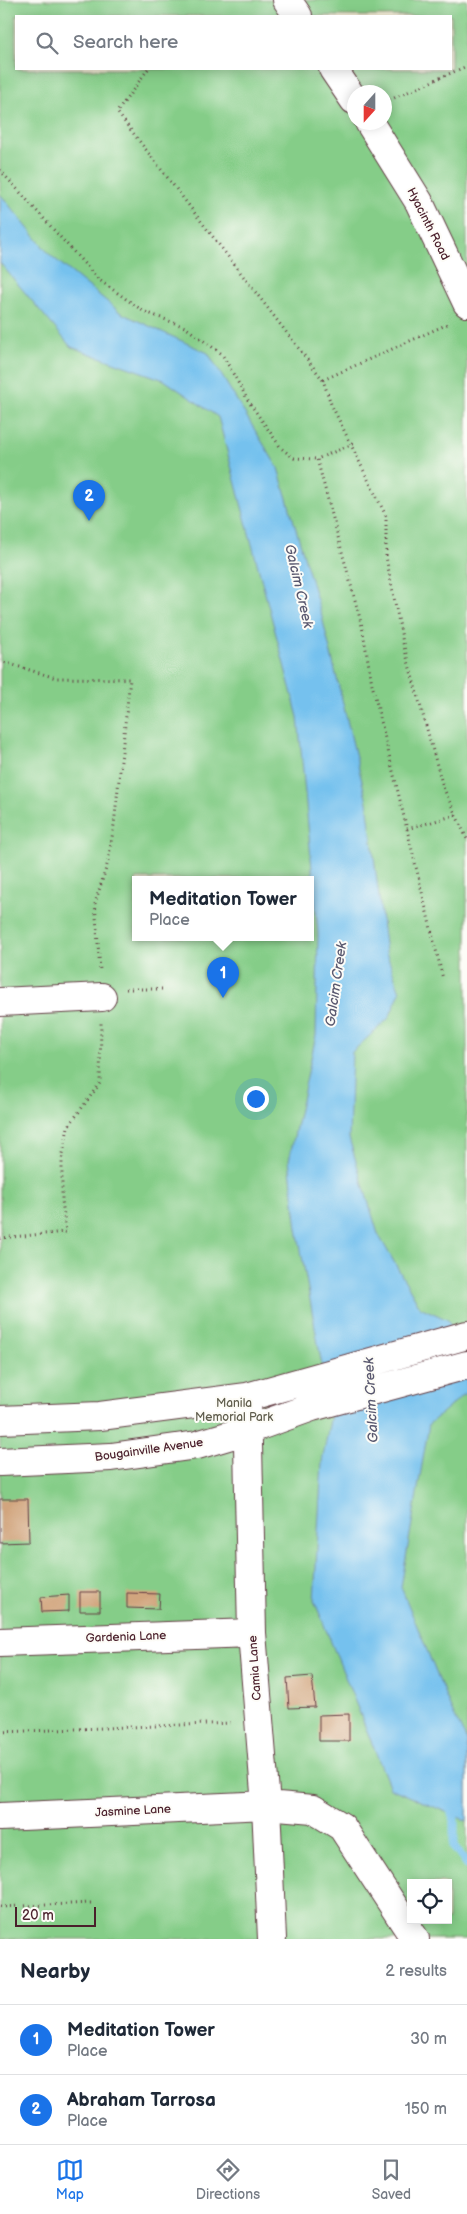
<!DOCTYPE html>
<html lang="en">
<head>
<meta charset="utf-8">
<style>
	body { margin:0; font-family:"Balsamiq Sans",sans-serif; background:#f6f6f7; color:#1f2937 }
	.controls { position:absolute; right:15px; bottom:15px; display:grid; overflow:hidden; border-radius:0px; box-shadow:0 2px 12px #0003 }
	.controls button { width:45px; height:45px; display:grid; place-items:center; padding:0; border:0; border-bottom:1px solid #e0e1e3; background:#fff; color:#1f2937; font:25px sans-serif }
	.compass { position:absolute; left:347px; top:85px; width:45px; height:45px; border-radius:50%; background:#fff; box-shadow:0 2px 12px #0003; rotate:201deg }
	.scale { position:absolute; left:15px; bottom:12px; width:81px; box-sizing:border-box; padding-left:5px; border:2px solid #4a1f2b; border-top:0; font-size:14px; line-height:18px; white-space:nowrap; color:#4a1f2b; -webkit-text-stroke:4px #fdfcf7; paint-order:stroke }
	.you { position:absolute; left:255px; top:1098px; width:18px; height:18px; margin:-12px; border:4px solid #fff; border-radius:50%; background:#1a73e8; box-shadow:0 0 0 8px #1a73e833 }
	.badge { display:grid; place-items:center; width:32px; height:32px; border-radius:50%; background:#1a73e8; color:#fff; font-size:16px; font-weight:700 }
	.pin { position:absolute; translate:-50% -41px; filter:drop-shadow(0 1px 2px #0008) }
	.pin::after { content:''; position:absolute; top:26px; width:18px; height:15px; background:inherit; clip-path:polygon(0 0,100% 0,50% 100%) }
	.popup { position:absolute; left:132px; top:876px; width:182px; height:65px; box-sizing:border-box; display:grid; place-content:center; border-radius:0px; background:#fff; filter:drop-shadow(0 1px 4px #0005); font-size:16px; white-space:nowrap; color:#747a83 }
	.popup b { font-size:19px; color:#1f2937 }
	.popup::after { content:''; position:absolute; left:50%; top:100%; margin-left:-10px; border:10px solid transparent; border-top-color:#fff }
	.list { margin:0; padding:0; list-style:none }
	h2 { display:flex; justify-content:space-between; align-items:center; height:65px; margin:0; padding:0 20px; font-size:21px }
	h2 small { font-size:16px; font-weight:400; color:#747a83 }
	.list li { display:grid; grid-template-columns:32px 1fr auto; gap:15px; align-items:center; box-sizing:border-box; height:70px; padding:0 20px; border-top:1px solid #e0e1e3 }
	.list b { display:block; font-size:19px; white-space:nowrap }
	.list p { margin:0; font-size:16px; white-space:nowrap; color:#747a83 }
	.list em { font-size:16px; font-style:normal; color:#747a83 }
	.icon { flex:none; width:28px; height:28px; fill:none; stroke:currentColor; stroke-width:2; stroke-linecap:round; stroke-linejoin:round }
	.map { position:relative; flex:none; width:467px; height:1939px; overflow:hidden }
	.search { position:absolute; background:#fff; box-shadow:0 2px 12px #0003; left:15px; right:15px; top:15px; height:55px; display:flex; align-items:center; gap:12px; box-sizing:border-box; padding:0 18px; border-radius:0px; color:#747a83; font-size:19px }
	.sheet { height:205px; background:#fff }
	nav { display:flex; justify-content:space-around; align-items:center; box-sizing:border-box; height:70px; border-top:1px solid #e0e1e3; background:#fff; font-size:14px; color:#747a83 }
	nav a { display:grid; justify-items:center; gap:2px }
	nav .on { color:#1a73e8 }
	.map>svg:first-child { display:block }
</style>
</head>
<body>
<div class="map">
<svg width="467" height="1939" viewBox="0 0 467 1939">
	<rect width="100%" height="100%" fill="#fdfcf7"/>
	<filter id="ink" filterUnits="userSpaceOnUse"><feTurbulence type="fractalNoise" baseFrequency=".02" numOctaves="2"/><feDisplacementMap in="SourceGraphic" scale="10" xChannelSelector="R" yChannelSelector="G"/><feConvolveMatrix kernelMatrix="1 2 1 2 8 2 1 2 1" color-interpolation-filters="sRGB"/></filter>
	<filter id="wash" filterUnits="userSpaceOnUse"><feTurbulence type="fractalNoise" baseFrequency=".0096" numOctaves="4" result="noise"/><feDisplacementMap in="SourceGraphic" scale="20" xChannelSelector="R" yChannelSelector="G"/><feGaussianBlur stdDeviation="1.12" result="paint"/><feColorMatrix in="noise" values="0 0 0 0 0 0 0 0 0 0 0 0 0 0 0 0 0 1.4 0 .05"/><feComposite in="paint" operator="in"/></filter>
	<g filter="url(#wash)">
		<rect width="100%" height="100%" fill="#f2ead3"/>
		<path fill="#85cd88" stroke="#68765a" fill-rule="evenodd" d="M0 0H467V1939H0ZM16 16H451V69H16ZM354 92H384V122H354ZM136 879H310V937H136ZM411 1883H448V1920H411Z"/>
		<path fill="#74c1ee" stroke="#5f708c" d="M0 194 49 254 121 313 208 353 278 468 322 617 367 802 386 952 400 992 389 1018 352 1052 349 1138 378 1234 420 1307 448 1320 467 1359V1392L429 1424 401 1587 451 1709 467 1741V1821L390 1788 314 1600 322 1462 331 1415 297 1229 289 1160 316 1035 318 934 298 717 218 417 164 380 71 347 0 263Z"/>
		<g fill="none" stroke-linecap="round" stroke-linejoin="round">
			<path stroke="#74c1ee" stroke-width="9" d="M449 1807 454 1816V1847L467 1864"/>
		</g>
		<g id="blocks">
			<path fill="#d1a57e" d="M0 1499H28L29 1542 0 1543Z
				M80 1592H100V1611H80Z
				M127 1593 160 1594 159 1609 127 1608Z
				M69 1595V1611L42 1612 41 1597Z
				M312 1676 315 1707 289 1708 287 1678Z
				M349 1714V1741H319V1715Z"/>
		</g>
	</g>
	<g filter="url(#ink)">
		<use href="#blocks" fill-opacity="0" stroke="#633d44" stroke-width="1"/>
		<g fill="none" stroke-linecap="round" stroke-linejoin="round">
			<defs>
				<path id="minor" d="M287 0 298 16
					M333 69 354 100
					M369 122 419 202 467 303
					M0 1002 102 997
					M247 1397 252 1633 266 1805 272 1939
					M0 1420 100 1416 247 1397 467 1335
					M0 1462 111 1457 197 1445 248 1430 312 1407 467 1365
					M0 1642 252 1633
					M0 1817 266 1805 313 1809 342 1827 415 1939"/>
			</defs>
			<use href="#minor" stroke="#633d44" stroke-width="30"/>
			<path stroke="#633d44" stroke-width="3" stroke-dasharray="1 4" stroke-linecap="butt" d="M148 69 117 112 323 380 331 404 386 516V557L403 643 443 787 467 839
				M385 102 467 66
				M0 170 98 279 143 311 185 327 222 354 249 402 281 448 294 458 317 459
				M323 380 450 323
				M353 444 317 459 362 626 372 684 443 979
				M0 661 56 678 130 679 114 825 108 862 95 903 100 970
				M407 829 456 815
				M126 989H166
				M0 1238 66 1232 62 1200V1159L68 1127 100 1083 101 1023
				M0 1732 233 1723
				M0 1907 92 1903"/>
			<use href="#minor" stroke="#fff" stroke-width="28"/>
		</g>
	</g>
	<g text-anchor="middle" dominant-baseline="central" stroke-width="4" stroke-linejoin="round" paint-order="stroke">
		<g font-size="12" fill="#4a1f2b" stroke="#fdfcf7">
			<text transform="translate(428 224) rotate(63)">Hyacinth Road</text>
			<text transform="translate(149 1450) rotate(-8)">Bougainville Avenue</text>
			<text transform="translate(126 1637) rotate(-2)">Gardenia Lane</text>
			<text transform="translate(255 1668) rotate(-94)">Camia Lane</text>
			<text transform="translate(133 1811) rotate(-3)">Jasmine Lane</text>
		</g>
		<g font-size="12" fill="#5f5c4c" stroke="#fdfcf7">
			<text x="234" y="1403">Manila<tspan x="234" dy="14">Memorial Park</tspan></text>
		</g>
		<g font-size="14" font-style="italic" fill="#59586f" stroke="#fdfcf7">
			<text transform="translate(299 586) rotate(77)">Galcim Creek</text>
			<text transform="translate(336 984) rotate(-82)">Galcim Creek</text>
			<text transform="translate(371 1400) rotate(-93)">Galcim Creek</text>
		</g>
	</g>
</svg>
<div class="controls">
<button><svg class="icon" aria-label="locate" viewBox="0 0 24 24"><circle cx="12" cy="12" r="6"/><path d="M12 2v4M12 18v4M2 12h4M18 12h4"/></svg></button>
</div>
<svg class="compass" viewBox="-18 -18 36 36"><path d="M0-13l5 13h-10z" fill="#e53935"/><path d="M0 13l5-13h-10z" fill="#747a83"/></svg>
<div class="scale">20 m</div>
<div class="you"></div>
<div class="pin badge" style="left:223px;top:998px">1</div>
<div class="popup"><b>Meditation Tower</b>Place</div>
<div class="pin badge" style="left:89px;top:521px">2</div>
<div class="search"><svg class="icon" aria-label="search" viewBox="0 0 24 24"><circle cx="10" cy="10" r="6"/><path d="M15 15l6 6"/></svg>Search here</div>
</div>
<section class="sheet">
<h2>Nearby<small>2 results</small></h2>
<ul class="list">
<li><span class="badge">1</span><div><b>Meditation Tower</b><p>Place</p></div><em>30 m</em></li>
<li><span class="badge">2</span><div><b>Abraham Tarrosa</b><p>Place</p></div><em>150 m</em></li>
</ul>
</section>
<nav>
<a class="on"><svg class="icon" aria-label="map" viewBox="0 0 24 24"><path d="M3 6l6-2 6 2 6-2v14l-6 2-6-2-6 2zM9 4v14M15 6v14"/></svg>Map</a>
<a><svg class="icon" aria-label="directions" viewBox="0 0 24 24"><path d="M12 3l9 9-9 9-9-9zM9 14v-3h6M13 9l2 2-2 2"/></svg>Directions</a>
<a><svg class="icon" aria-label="saved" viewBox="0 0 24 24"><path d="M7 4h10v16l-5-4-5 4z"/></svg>Saved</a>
</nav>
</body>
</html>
